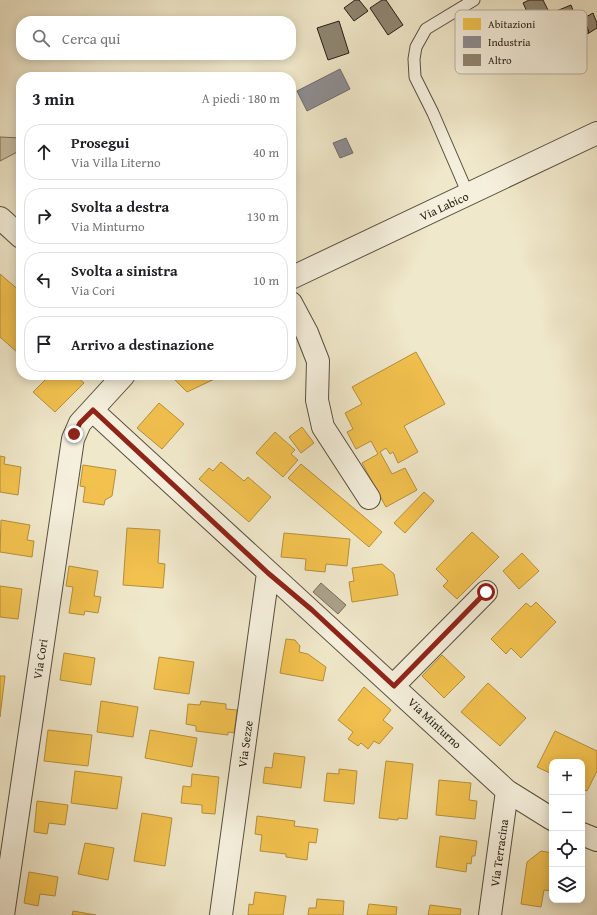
<!DOCTYPE html>
<html lang="it">
<head>
<meta charset="utf-8">
<style>
	body { margin:0; font-family:"Gentium Book Plus",serif; background:#f2f2f2; color:#202124 }
	.controls { position:absolute; right:12px; bottom:12px; display:grid; overflow:hidden; border-radius:8px; box-shadow:0 2px 10px #0003 }
	.controls button { width:36px; height:36px; display:grid; place-items:center; padding:0; border:0; border-bottom:1px solid #e0e0e0; background:#fff; color:#202124; font:20px sans-serif }
	.stop { position:absolute; width:12px; height:12px; margin:-9px; border:3px solid #8f2418; border-radius:50%; background:#fff }
	.stop.end { background:#8f2418; border-color:#fff; box-shadow:0 1px 4px #0008 }
	.list { margin:0; padding:0; list-style:none }
	h2 { display:flex; justify-content:space-between; align-items:center; height:52px; margin:0; padding:0 16px; font-size:17px }
	h2 small { font-size:13px; font-weight:400; color:#757577 }
	.list li { display:grid; grid-template-columns:26px 1fr auto; gap:12px; align-items:center; box-sizing:border-box; height:56px; margin:0 8px 8px; padding:0 8px; border:1px solid #e0e0e0; border-radius:16px }
	.list b { display:block; font-size:15px; white-space:nowrap }
	.list p { margin:0; font-size:13px; white-space:nowrap; color:#757577 }
	.list em { font-size:13px; font-style:normal; color:#757577 }
	.icon { flex:none; width:22px; height:22px; fill:none; stroke:currentColor; stroke-width:2; stroke-linecap:round; stroke-linejoin:round }
	.map { position:relative; flex:none; width:597px; height:915px; overflow:hidden }
	.search { position:absolute; background:#fff; box-shadow:0 2px 10px #0003; left:16px; top:16px; width:280px; height:44px; display:flex; align-items:center; gap:10px; box-sizing:border-box; padding:0 14px; border-radius:16px; color:#757577; font-size:15px }
	.panel { position:absolute; background:#fff; box-shadow:0 2px 10px #0003; left:16px; top:72px; width:280px; height:308px; border-radius:16px }
	.map>svg:first-child { display:block }
</style>
</head>
<body>
<div class="map">
<svg width="597" height="915" viewBox="0 0 597 915">
	<rect width="100%" height="100%" fill="#f0e8ca"/>
	<filter id="stains"><feTurbulence type="fractalNoise" baseFrequency=".005" numOctaves="4"/><feColorMatrix values="0 0 0 0 .2 0 0 0 0 .09 0 0 0 0 .02 0 0 0 .5 -.17"/></filter>
	<radialGradient id="worn" r=".72"><stop offset=".6" stop-color="#630" stop-opacity="0"/><stop offset="1" stop-color="#630" stop-opacity=".3"/></radialGradient>
	<path fill="#cdc5ab" stroke="#79705e" d="M0 137 21 138V150L0 161Z"/>
	<path fill="#aba28b" stroke="#756c5b" d="M321 583 346 605 338 614 313 592Z"/>
	<path fill="#f2c14e" stroke="#b48f3c" d="M0 274 21 292V350L18 353 0 337Z
		M416 352 445 404 404 426 418 452 398 463 393 452 390 454 386 448 380 452 392 474 405 468 417 490 386 507 362 463 378 454 371 441 356 449 347 432 353 429 345 413 362 404 352 387Z
		M50 375H75L84 383 55 412 33 392Z
		M170 375H223L187 392Z
		M159 403 184 424 162 449 137 428Z
		M302 427 314 443 301 453 289 437Z
		M275 432 295 450 291 454 298 460 283 477 256 453Z
		M0 456 5 457 4 464 21 467 18 495 0 492Z
		M221 462 244 481 248 477 271 497 249 522 199 479 209 468 213 471Z
		M301 464 382 532 369 547 288 478Z
		M83 465 116 470 112 496 105 500 104 505 83 502 85 487 80 486Z
		M424 492 434 501 405 533 394 523Z
		M1 520 30 525 27 540 34 541 32 557 0 552Z
		M127 528 160 530 158 563 165 564 163 588 123 585Z
		M472 532 499 557 457 599 443 586 448 581 436 569Z
		M284 533 350 539 347 566 326 564 325 572 305 570 306 559 281 557Z
		M522 553 539 571 519 589 503 571Z
		M382 564 394 574 398 595 352 602 349 582 354 581 352 568Z
		M69 566 98 571 94 596 101 597 98 613 85 611 84 615 69 613 73 587 66 586Z
		M0 586 22 589 18 619 0 617Z
		M536 602 556 622 521 658 511 648 506 654 491 639 526 603 531 607Z
		M286 639 295 640 300 646 299 652 308 654 326 667 323 681 280 673Z
		M64 653 95 658 91 685 60 680Z
		M442 655 465 677 444 698 422 676Z
		M159 657 194 662 189 694 154 689Z
		M0 676H5L0 717Z
		M488 683 526 718 500 746 461 712Z
		M364 687 391 710 383 720 393 728 379 744 374 741 368 749 361 743 358 746 348 739 353 732 338 720Z
		M101 701 138 707 133 737 97 732Z
		M201 701 226 704V709L237 710 234 733 228 732V735L196 731V726L186 724 188 704 200 705Z
		M48 730 92 735 88 766 44 761Z
		M150 730 197 738 192 767 145 758Z
		M555 731 597 751V771L587 791 582 789V762H552V774L537 767Z
		M274 753 305 757 301 788 263 783 265 767 272 768Z
		M386 761 413 764 407 819 398 818V820L379 818Z
		M339 769 357 771 354 804 324 801 327 773 339 774Z
		M75 771 122 777 117 809 71 803Z
		M192 774 219 777 215 814 202 813V805L181 803 183 786 191 787Z
		M439 780 471 783 469 800 477 801 475 819 436 815Z
		M37 801 68 805 65 825 49 823 47 834 34 832Z
		M142 813 172 818 165 866 134 861Z
		M257 816 295 821 294 826 318 829 316 843 309 842 307 860 286 857V854L260 851 262 835 255 834Z
		M440 836 477 841 475 856H472L471 864 467 863 466 872 436 867Z
		M85 843 114 848 108 880 78 874Z
		M541 851 552 853V891L544 890 541 907 521 904 527 862Z
		M29 872 58 877 55 896 40 894 38 906 24 903Z
		M255 892 286 896 283 915H248L249 904 253 905Z
		M317 899 344 901 343 915H308L309 908H316Z
		M369 904 397 907 396 915H367Z
		M430 905 461 909 460 915H428Z
		M73 911 96 915H72Z"/>
	<path fill="#8d8d92" stroke="#6e6b6c" d="M340 69 350 89 307 111 297 91Z
		M346 138 353 153 340 158 333 143Z"/>
	<path fill="#8f8672" stroke="#251b12" d="M355 0H359L368 11 354 21 344 8Z
		M382 0H386L403 25 388 35 370 8Z
		M529 0H543L556 26 538 35 523 3Z
		M571 5 577 21 560 28 554 12Z
		M593 13 597 23V28L589 33 584 18Z
		M584 18 589 33 512 63 506 49Z
		M339 21 349 53 328 60 317 28Z"/>
	<g fill="none" stroke-linecap="round" stroke-linejoin="round">
		<defs>
			<path id="service" d="M468 194 433 113 415 77 414 59 416 47 426 29 474 0"/>
			<path id="minor" d="M0 218 21 237
				M291 278 597 133
				M291 303 307 333 318 361 317 400 323 427 369 498
				M93 411 507 791 552 819
				M394 685 486 592
				M582 834 597 840
				M3 915 73 439 80 423 124 375
				M221 915 268 573
				M490 915 507 791"/>
		</defs>
		<use href="#service" stroke="#584e40" stroke-width="13"/>
		<use href="#minor" stroke="#584e40" stroke-width="24"/>
		<use href="#service" stroke="#f5f0dd" stroke-width="11"/>
		<use href="#minor" stroke="#f5f0dd" stroke-width="22"/>
	</g>
	<g fill="none" stroke-linecap="round" stroke-linejoin="round">
		<path stroke="#8f2418" stroke-width="5" d="M74 434 80 423 93 410 268 573 312 610 394 686 486 592"/>
	</g>
	<g text-anchor="middle" dominant-baseline="central" stroke-width="4" stroke-linejoin="round" paint-order="stroke">
		<g font-size="12" fill="#251b12" stroke="#f5f0dd">
			<text transform="translate(444 206) rotate(-25)">Via Labico</text>
			<text transform="translate(40 659) rotate(-81)">Via Cori</text>
			<text transform="translate(435 723) rotate(43)">Via Minturno</text>
			<text transform="translate(245 744) rotate(-82)">Via Sezze</text>
			<text transform="translate(499 853) rotate(-82)">Via Terracina</text>
		</g>
	</g>
	<rect x="455" y="10" width="132" height="64" rx="6" fill="#f5f0dd" stroke="#b7b0a0" stroke-width="1"/>
	<rect x="463" y="18" width="18" height="12" fill="#f2c14e"/>
	<rect x="463" y="36" width="18" height="12" fill="#8d8d92"/>
	<rect x="463" y="54" width="18" height="12" fill="#8f8672"/>
	<g font-size="11" fill="#251b12">
		<text x="488" y="28">Abitazioni</text>
		<text x="488" y="46">Industria</text>
		<text x="488" y="64">Altro</text>
	</g>
	<rect width="100%" height="100%" filter="url(#stains)"/>
	<rect width="100%" height="100%" fill="url(#worn)"/>
</svg>
<div class="controls">
<button>+</button>
<button>−</button>
<button><svg class="icon" aria-label="locate" viewBox="0 0 24 24"><circle cx="12" cy="12" r="6"/><path d="M12 2v4M12 18v4M2 12h4M18 12h4"/></svg></button>
<button><svg class="icon" aria-label="layers" viewBox="0 0 24 24"><path d="M12 4l9 5-9 5-9-5zM3 14l9 5 9-5"/></svg></button>
</div>
<div class="stop" style="left:486px;top:592px"></div>
<div class="stop end" style="left:74px;top:434px"></div>
<div class="search"><svg class="icon" aria-label="search" viewBox="0 0 24 24"><circle cx="10" cy="10" r="6"/><path d="M15 15l6 6"/></svg>Cerca qui</div>
<section class="panel">
<h2>3 min<small>A piedi · 180 m</small></h2>
<ul class="list">
<li><svg class="icon" aria-label="ahead" viewBox="0 0 24 24"><path d="M12 20V5M6 11l6-6 6 6"/></svg><div><b>Prosegui</b><p>Via Villa Literno</p></div><em>40 m</em></li>
<li><svg class="icon" aria-label="right" viewBox="0 0 24 24"><path d="M7 20v-9h11M14 6l5 5-5 5"/></svg><div><b>Svolta a destra</b><p>Via Minturno</p></div><em>130 m</em></li>
<li><svg class="icon" aria-label="left" viewBox="0 0 24 24"><path d="M17 20v-9H6M10 6l-5 5 5 5"/></svg><div><b>Svolta a sinistra</b><p>Via Cori</p></div><em>10 m</em></li>
<li><svg class="icon" aria-label="arrive" viewBox="0 0 24 24"><path d="M6 21V4h12l-3 4 3 4H6"/></svg><div><b>Arrivo a destinazione</b></div></li>
</ul>
</section>
</div>
</body>
</html>
